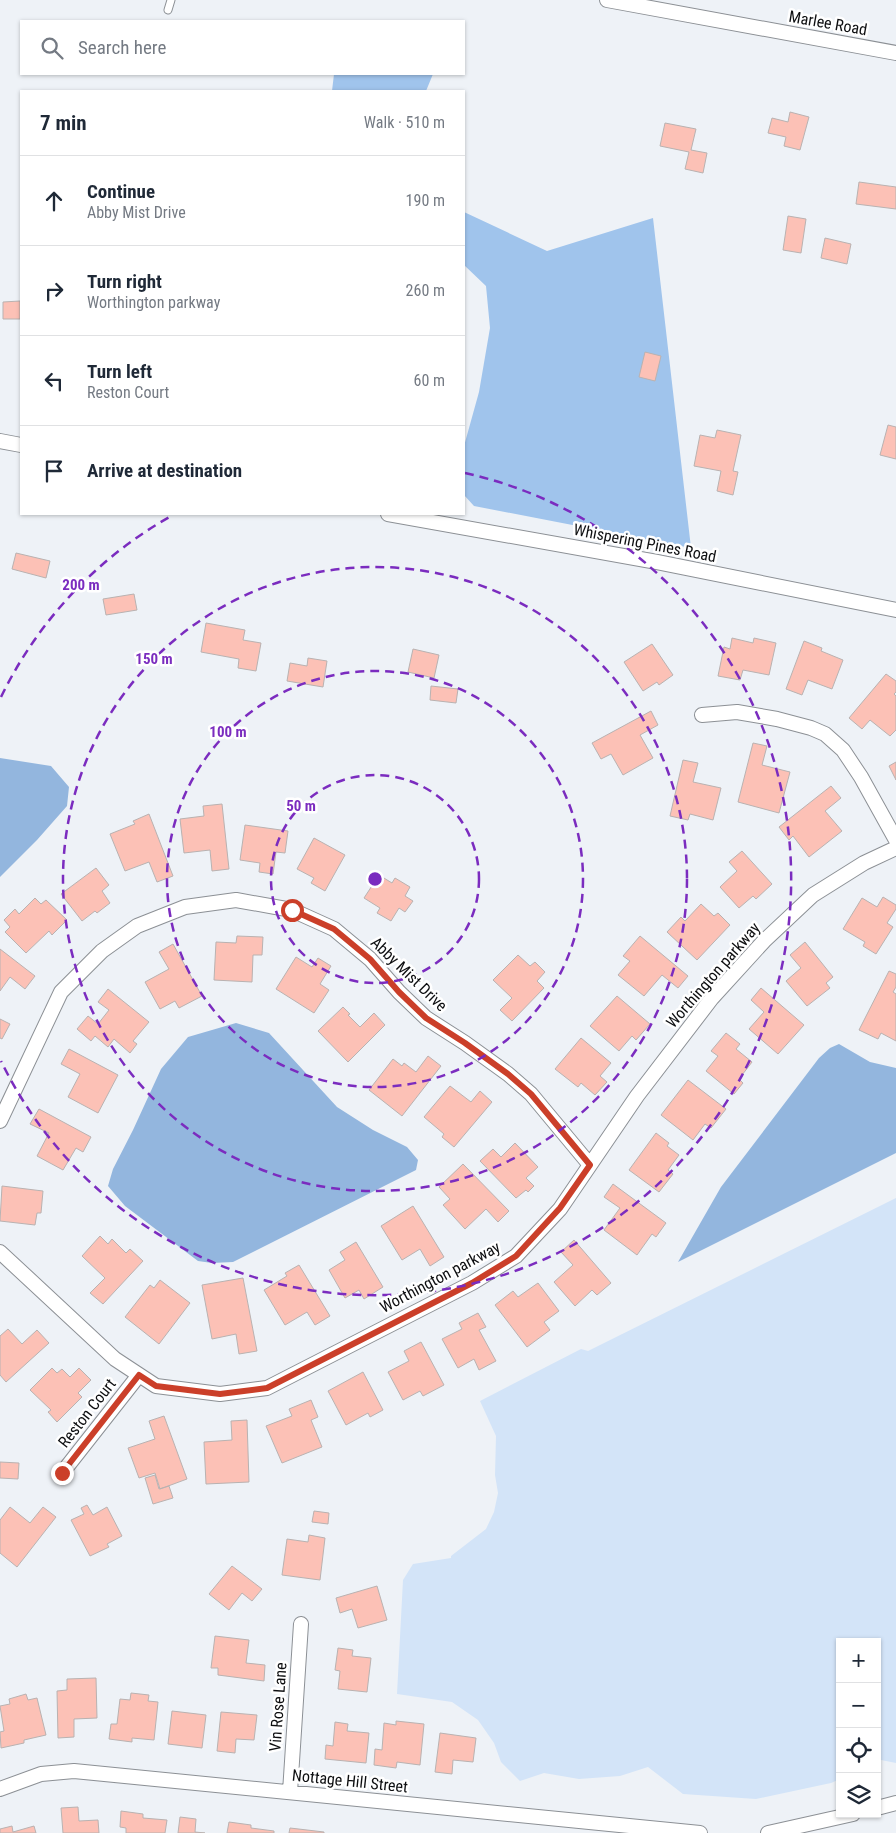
<!DOCTYPE html>
<html lang="en">
<head>
<meta charset="utf-8">
<style>
	body { margin:0; font-family:"Roboto Condensed",sans-serif; background:#f6f6f7; color:#1f2937 }
	.controls { position:absolute; right:15px; bottom:15px; display:grid; overflow:hidden; border-radius:0px; box-shadow:0 1px 4px #0004 }
	.controls button { width:45px; height:45px; display:grid; place-items:center; padding:0; border:0; border-bottom:1px solid #e0e1e3; background:#fff; color:#1f2937; font:25px sans-serif }
	.stop { position:absolute; width:15px; height:15px; margin:-11px; border:4px solid #cb3f29; border-radius:50%; background:#fff }
	.stop.end { background:#cb3f29; border-color:#fff; box-shadow:0 1px 5px #0008 }
	.list { margin:0; padding:0; list-style:none }
	h2 { display:flex; justify-content:space-between; align-items:center; height:65px; margin:0; padding:0 20px; font-size:21px }
	h2 small { font-size:16px; font-weight:400; color:#747a83 }
	.list li { display:grid; grid-template-columns:32px 1fr auto; gap:15px; align-items:center; box-sizing:border-box; height:90px; padding:0 20px; border-top:1px solid #e0e1e3 }
	.list b { display:block; font-size:19px; white-space:nowrap }
	.list p { margin:0; font-size:16px; white-space:nowrap; color:#747a83 }
	.list em { font-size:16px; font-style:normal; color:#747a83 }
	.icon { flex:none; width:28px; height:28px; fill:none; stroke:currentColor; stroke-width:2; stroke-linecap:round; stroke-linejoin:round }
	.map { position:relative; flex:none; width:896px; height:1833px; overflow:hidden }
	.search { position:absolute; background:#fff; box-shadow:0 1px 4px #0004; left:20px; top:20px; width:445px; height:55px; display:flex; align-items:center; gap:12px; box-sizing:border-box; padding:0 18px; border-radius:0px; color:#747a83; font-size:19px }
	.panel { position:absolute; background:#fff; box-shadow:0 1px 4px #0004; left:20px; top:90px; width:445px; height:425px; border-radius:0px }
	.map>svg:first-child { display:block }
</style>
</head>
<body>
<div class="map">
<svg width="896" height="1833" viewBox="0 0 896 1833">
	<rect width="100%" height="100%" fill="#eef2f7"/>
	<path fill="#d3e4f8" d="M896 1198V1763L881 1760 877 1761V1642H840V1779L831 1783 756 1799 683 1794 648 1767 620 1776 579 1779 544 1773 520 1781 501 1762 494 1743 478 1720 452 1702 397 1694 403 1580 413 1564 451 1558V1556L486 1529 494 1512 498 1493 495 1475 496 1436 480 1401 581 1349 588 1351Z"/>
	<path fill="#a0c4ec" d="M334 74H433L426 91H332Z
		M464 212 547 251 653 218 691 548 474 506 464 495V446L479 392 490 328 486 286 464 265Z"/>
	<path fill="#93b6de" d="M0 758 51 766 69 787 67 806 37 840 0 877Z
		M236 1023 269 1033 337 1107 373 1130 407 1147 418 1160 416 1170 233 1262 212 1263 198 1261 125 1206 108 1186 113 1169 133 1130 161 1069 188 1037Z
		M839 1044 870 1062 896 1068V1153L678 1262 721 1187 819 1058 830 1048Z"/>
	<path fill="#fcc1b6" stroke="#b9b2b1" d="M790 112 809 117 800 150 784 146 786 137 768 133 772 118 788 122Z
		M665 123 696 129 691 150 707 153 703 173 685 169 689 152 660 146Z
		M859 182 896 187V209L856 204Z
		M788 216 806 219 801 253 783 250Z
		M825 238 851 244 847 264 821 258Z
		M20 301V319H3V302Z
		M645 352 661 356 655 381 639 377Z
		M888 425 896 427V459L880 455Z
		M717 430 741 435 733 471 738 472 733 495 717 491 721 471 694 466 700 435 715 438Z
		M16 553 50 561 46 578 12 569Z
		M134 594 137 610 106 615 103 599Z
		M206 623 245 630 243 640 261 643 256 671 238 668 239 659 201 652Z
		M732 638 753 643 754 638 776 643 769 675 743 670 740 680 718 676 724 647 730 649Z
		M804 641 822 648 821 651 843 660 832 689 808 680 802 695 786 689Z
		M652 644 673 675 659 685 657 682 643 691 624 662Z
		M413 649 439 655 434 678 408 672Z
		M308 658 327 661 323 687 287 681 290 663 307 666Z
		M886 674 896 681V692L894 694 896 696V730L890 736 870 720 862 729 849 718Z
		M431 686 458 689 456 703 430 700Z
		M651 711 658 725 640 735 653 758 623 775 611 754 601 759 592 743Z
		M753 743 767 746 762 765 790 772 779 813 738 802Z
		M683 760 698 763 693 782 721 788 713 820 690 814 688 820 670 816Z
		M896 762V780L889 766Z
		M831 786 841 798 825 811 842 831 809 857 793 836 789 840 779 827Z
		M222 804 229 869 212 871 210 850 184 853 180 819 204 816 203 806Z
		M149 814 173 876 157 882 149 862 125 871 110 834 135 824 133 821Z
		M245 825 288 831 285 853 276 852 273 874 259 872 260 863 240 860Z
		M314 838 345 855 325 891 311 883 314 878 297 869Z
		M742 851 772 884 756 899 753 896 739 908 720 887 737 871 729 862Z
		M96 868 109 885 102 891 110 903 97 913 95 911 82 921 61 894Z
		M379 875 392 883 395 878 410 887 405 896 413 901 405 912 399 908 391 921 377 913 380 908 364 898Z
		M883 897 896 905V909L887 923 893 927 876 954 863 946 865 942 843 929 862 898 877 907Z
		M35 898 41 904 46 900 67 920 52 935 49 931 26 953 5 932 10 927 4 920 15 909 19 914Z
		M701 904 714 916 718 913 730 925 697 960 667 932 681 917 685 921Z
		M237 936 263 937 262 955H253L252 982 214 980 216 942 236 943Z
		M640 936 688 976 678 988 662 975 644 996 618 975 630 961 623 956Z
		M805 942 833 977 826 983 830 988 807 1006 786 981 801 968 790 955Z
		M173 944 202 996 179 1008 175 1001 160 1009 145 982 169 969 159 952Z
		M0 949 35 976 25 989 10 977 0 991Z
		M518 955 530 966 535 962 545 972 537 981 544 988 512 1021 500 1010 512 998 493 980Z
		M296 957 312 967 318 958 331 966 320 984 329 990 314 1013 276 989Z
		M889 971 896 974V987L893 992 896 994V1041L881 1033 878 1039 859 1030Z
		M761 988 804 1025 778 1054 749 1029 764 1012 751 1000Z
		M108 989 149 1022 133 1041 137 1044 130 1053 114 1039 108 1047 95 1036 91 1041 77 1029 88 1016 98 1024 109 1010 98 1002Z
		M617 996 650 1024 636 1040 632 1036 619 1051 590 1026Z
		M343 1007 350 1014 348 1015 360 1027 374 1013 385 1025 348 1062 318 1031Z
		M0 1019 10 1024 2 1039 0 1038Z
		M726 1033 740 1044 736 1049 752 1062 739 1079 743 1083 734 1094 706 1071 718 1056 711 1051Z
		M581 1038 611 1063 600 1076 607 1082 595 1095 581 1083 578 1087 555 1069Z
		M69 1049 118 1075 98 1113 68 1097 80 1074 61 1064Z
		M428 1056 441 1066 402 1116 369 1090 393 1059 402 1066 404 1063 416 1072Z
		M688 1080 726 1109 711 1128 705 1124 693 1140 661 1115Z
		M450 1086 471 1102 480 1091 492 1102 454 1147 442 1137 444 1134 424 1117Z
		M39 1109 91 1137 83 1152 76 1148 63 1170 37 1156 49 1133 30 1124Z
		M656 1133 669 1143 667 1146 679 1155 668 1170 673 1174 659 1192 629 1170Z
		M515 1143 538 1167 526 1178 534 1186 528 1192 526 1190 516 1198 480 1161 493 1149 501 1157Z
		M463 1164 509 1211 498 1222 486 1209 465 1229 443 1205 450 1199 439 1187Z
		M613 1184 666 1223 656 1237 652 1234 637 1255 604 1230 620 1208 604 1197Z
		M2 1186 43 1191 41 1213H37L35 1225 0 1221Z
		M413 1206 444 1257 430 1266 420 1249 402 1260 381 1226Z
		M100 1236 108 1244 112 1239 126 1253 130 1249 143 1261 103 1304 90 1293 105 1278 82 1256Z
		M574 1240 611 1283 597 1295 592 1290 575 1306 554 1282 573 1265 561 1252Z
		M356 1242 383 1287 364 1299 359 1290 345 1298 329 1270 345 1260 340 1252Z
		M299 1265 330 1316 315 1325 307 1312 285 1325 264 1290 287 1276 285 1273Z
		M243 1278 257 1351 239 1354 236 1334 212 1339 202 1285Z
		M160 1280 190 1303 159 1344 125 1317 150 1285 154 1288Z
		M538 1283 559 1311 544 1322 550 1330 527 1347 495 1305 513 1291 518 1297Z
		M478 1313 486 1327 479 1330 496 1361 479 1370 474 1359 458 1368 442 1339 462 1329 459 1323Z
		M8 1329 22 1344 37 1330 49 1343 6 1382 0 1375V1336Z
		M421 1342 444 1385 423 1396 420 1391 403 1400 388 1372 409 1361 404 1351Z
		M52 1368 57 1373 62 1369 70 1377 79 1368 91 1380 78 1393 82 1397 57 1422 48 1412 51 1410 30 1390Z
		M363 1372 383 1410 370 1417 368 1413 346 1425 328 1391Z
		M311 1400 318 1417 311 1420 322 1447 282 1463 266 1426 292 1416 289 1409Z
		M164 1416 187 1479 160 1489 155 1473 139 1478 128 1448 155 1439 149 1421Z
		M247 1420 249 1482 206 1484 204 1442 232 1440 231 1421Z
		M0 1462 19 1463 18 1479 0 1478Z
		M155 1475 159 1489 169 1486 173 1498 153 1504 145 1478Z
		M87 1505 93 1515 107 1507 122 1536 107 1544 109 1547 90 1556 71 1520 84 1514 81 1508Z
		M10 1507 30 1523 43 1507 56 1517 17 1567 0 1553V1520Z
		M314 1511 329 1513 328 1524 312 1522Z
		M309 1535 325 1538 320 1580 282 1575 287 1539 308 1542Z
		M232 1566 262 1589 252 1601 242 1593 229 1610 209 1594Z
		M377 1586 387 1620 358 1628 352 1609 340 1613 336 1598Z
		M215 1636 249 1640 246 1663 265 1665 264 1681 218 1675V1668H211Z
		M338 1648 353 1650 352 1656 371 1658 367 1692 338 1689 340 1671 335 1670Z
		M96 1678 97 1718 74 1719V1737L58 1738 57 1691 67 1690V1679Z
		M131 1693 149 1695 148 1701 158 1702 154 1740 132 1738V1742L109 1739 111 1724H117L120 1699 130 1700Z
		M26 1694 28 1700 37 1698 46 1735 24 1740V1743L1 1748 0 1732 4 1731 0 1706 10 1704 9 1699Z
		M172 1711 206 1715 202 1748 168 1744Z
		M221 1712 257 1715 254 1740 236 1739 235 1753 217 1751Z
		M396 1721 424 1724 420 1765 397 1762 396 1768 374 1765 375 1749 382 1750 384 1723 396 1725Z
		M335 1722 348 1724 347 1731 369 1733 366 1763 325 1759 326 1745 333 1746Z
		M440 1733 476 1738 473 1762 453 1760 452 1774 435 1772Z
		M78 1807 79 1821 98 1820 99 1833H63L61 1808Z
		M121 1811 143 1814V1818L167 1820 165 1833H126V1828L120 1827Z
		M180 1817 196 1819 195 1832 205 1833H178Z
		M229 1822 251 1825V1828L274 1831V1833H227Z
		M12 1826 13 1832 34 1826 36 1833H0V1829Z
		M290 1828 324 1832V1833H289Z"/>
	<g fill="none" stroke-linecap="round" stroke-linejoin="round">
		<defs>
			<path id="lane" d="M168 10 171 0"/>
			<path id="street" d="M607 0 896 53
				M0 441 21 445
				M388 514 657 562 896 610
				M702 715 737 712 777 719 811 728 825 734 843 750 861 777 896 840
				M0 1121 61 992 102 951 137 926 185 907 236 900 292 910 334 929 370 959 399 992 426 1018 465 1043 508 1074 531 1094 590 1165
				M0 1252 115 1359 156 1386 220 1394 267 1388 472 1283 516 1256 560 1209 637 1096 712 998 764 941 813 895 864 863 896 848
				M62 1473 139 1375
				M0 1789 41 1774 74 1771 700 1833
				M290 1792 301 1624
				M877 1808 896 1803
				M768 1833 853 1814"/>
		</defs>
		<use href="#lane" stroke="#8c9095" stroke-width="9"/>
		<use href="#street" stroke="#8c9095" stroke-width="16"/>
		<use href="#lane" stroke="#fff" stroke-width="7"/>
		<use href="#street" stroke="#fff" stroke-width="14"/>
	</g>
	<g fill="none" stroke-linecap="round" stroke-linejoin="round">
		<path stroke="#cb3f29" stroke-width="6" d="M62 1473 139 1375 156 1386 220 1394 267 1388 472 1283 516 1256 560 1208 590 1165 531 1094 508 1074 465 1043 426 1018 399 992 370 959 334 929 292 910"/>
	</g>
	<g fill="none" stroke="#7b2cbf" stroke-width="2.5" stroke-dasharray="9 6">
		<circle cx="375" cy="879" r="104"/>
		<circle cx="375" cy="879" r="208"/>
		<circle cx="375" cy="879" r="312"/>
		<path d="M1 697A416 416 0 0 1 173 515M465 473A416 416 0 1 1 1 1061"/>
	</g>
	<g text-anchor="middle" dominant-baseline="central" stroke-width="5" stroke-linejoin="round" paint-order="stroke">
		<g font-size="16" fill="#0d0e10" stroke="#fff">
			<text transform="translate(828 23) rotate(10)">Marlee Road</text>
			<text transform="translate(645 543) rotate(11)">Whispering Pines Road</text>
			<text transform="translate(409 974) rotate(44)">Abby Mist Drive</text>
			<text transform="translate(713 975) rotate(-49)">Worthington parkway</text>
			<text transform="translate(440 1277) rotate(-28)">Worthington parkway</text>
			<text transform="translate(87 1413) rotate(-52)">Reston Court</text>
			<text transform="translate(278 1707) rotate(-86)">Vin Rose Lane</text>
			<text transform="translate(350 1781) rotate(6)">Nottage Hill Street</text>
		</g>
	</g>
	<circle cx="375" cy="879" r="8" fill="#7b2cbf" stroke="#fff" stroke-width="2.5"/>
	<g font-size="15" text-anchor="middle" font-weight="bold" fill="#7b2cbf" stroke="#fff" stroke-width="5" stroke-linejoin="round" paint-order="stroke">
		<text x="81" y="590">200 m</text>
		<text x="154" y="664">150 m</text>
		<text x="228" y="737">100 m</text>
		<text x="301" y="811">50 m</text>
	</g>
</svg>
<div class="controls">
<button>+</button>
<button>−</button>
<button><svg class="icon" aria-label="locate" viewBox="0 0 24 24"><circle cx="12" cy="12" r="6"/><path d="M12 2v4M12 18v4M2 12h4M18 12h4"/></svg></button>
<button><svg class="icon" aria-label="layers" viewBox="0 0 24 24"><path d="M12 4l9 5-9 5-9-5zM3 14l9 5 9-5"/></svg></button>
</div>
<div class="stop" style="left:292px;top:910px"></div>
<div class="stop end" style="left:62px;top:1473px"></div>
<div class="search"><svg class="icon" aria-label="search" viewBox="0 0 24 24"><circle cx="10" cy="10" r="6"/><path d="M15 15l6 6"/></svg>Search here</div>
<section class="panel">
<h2>7 min<small>Walk · 510 m</small></h2>
<ul class="list">
<li><svg class="icon" aria-label="ahead" viewBox="0 0 24 24"><path d="M12 20V5M6 11l6-6 6 6"/></svg><div><b>Continue</b><p>Abby Mist Drive</p></div><em>190 m</em></li>
<li><svg class="icon" aria-label="right" viewBox="0 0 24 24"><path d="M7 20v-9h11M14 6l5 5-5 5"/></svg><div><b>Turn right</b><p>Worthington parkway</p></div><em>260 m</em></li>
<li><svg class="icon" aria-label="left" viewBox="0 0 24 24"><path d="M17 20v-9H6M10 6l-5 5 5 5"/></svg><div><b>Turn left</b><p>Reston Court</p></div><em>60 m</em></li>
<li><svg class="icon" aria-label="arrive" viewBox="0 0 24 24"><path d="M6 21V4h12l-3 4 3 4H6"/></svg><div><b>Arrive at destination</b></div></li>
</ul>
</section>
</div>
</body>
</html>
